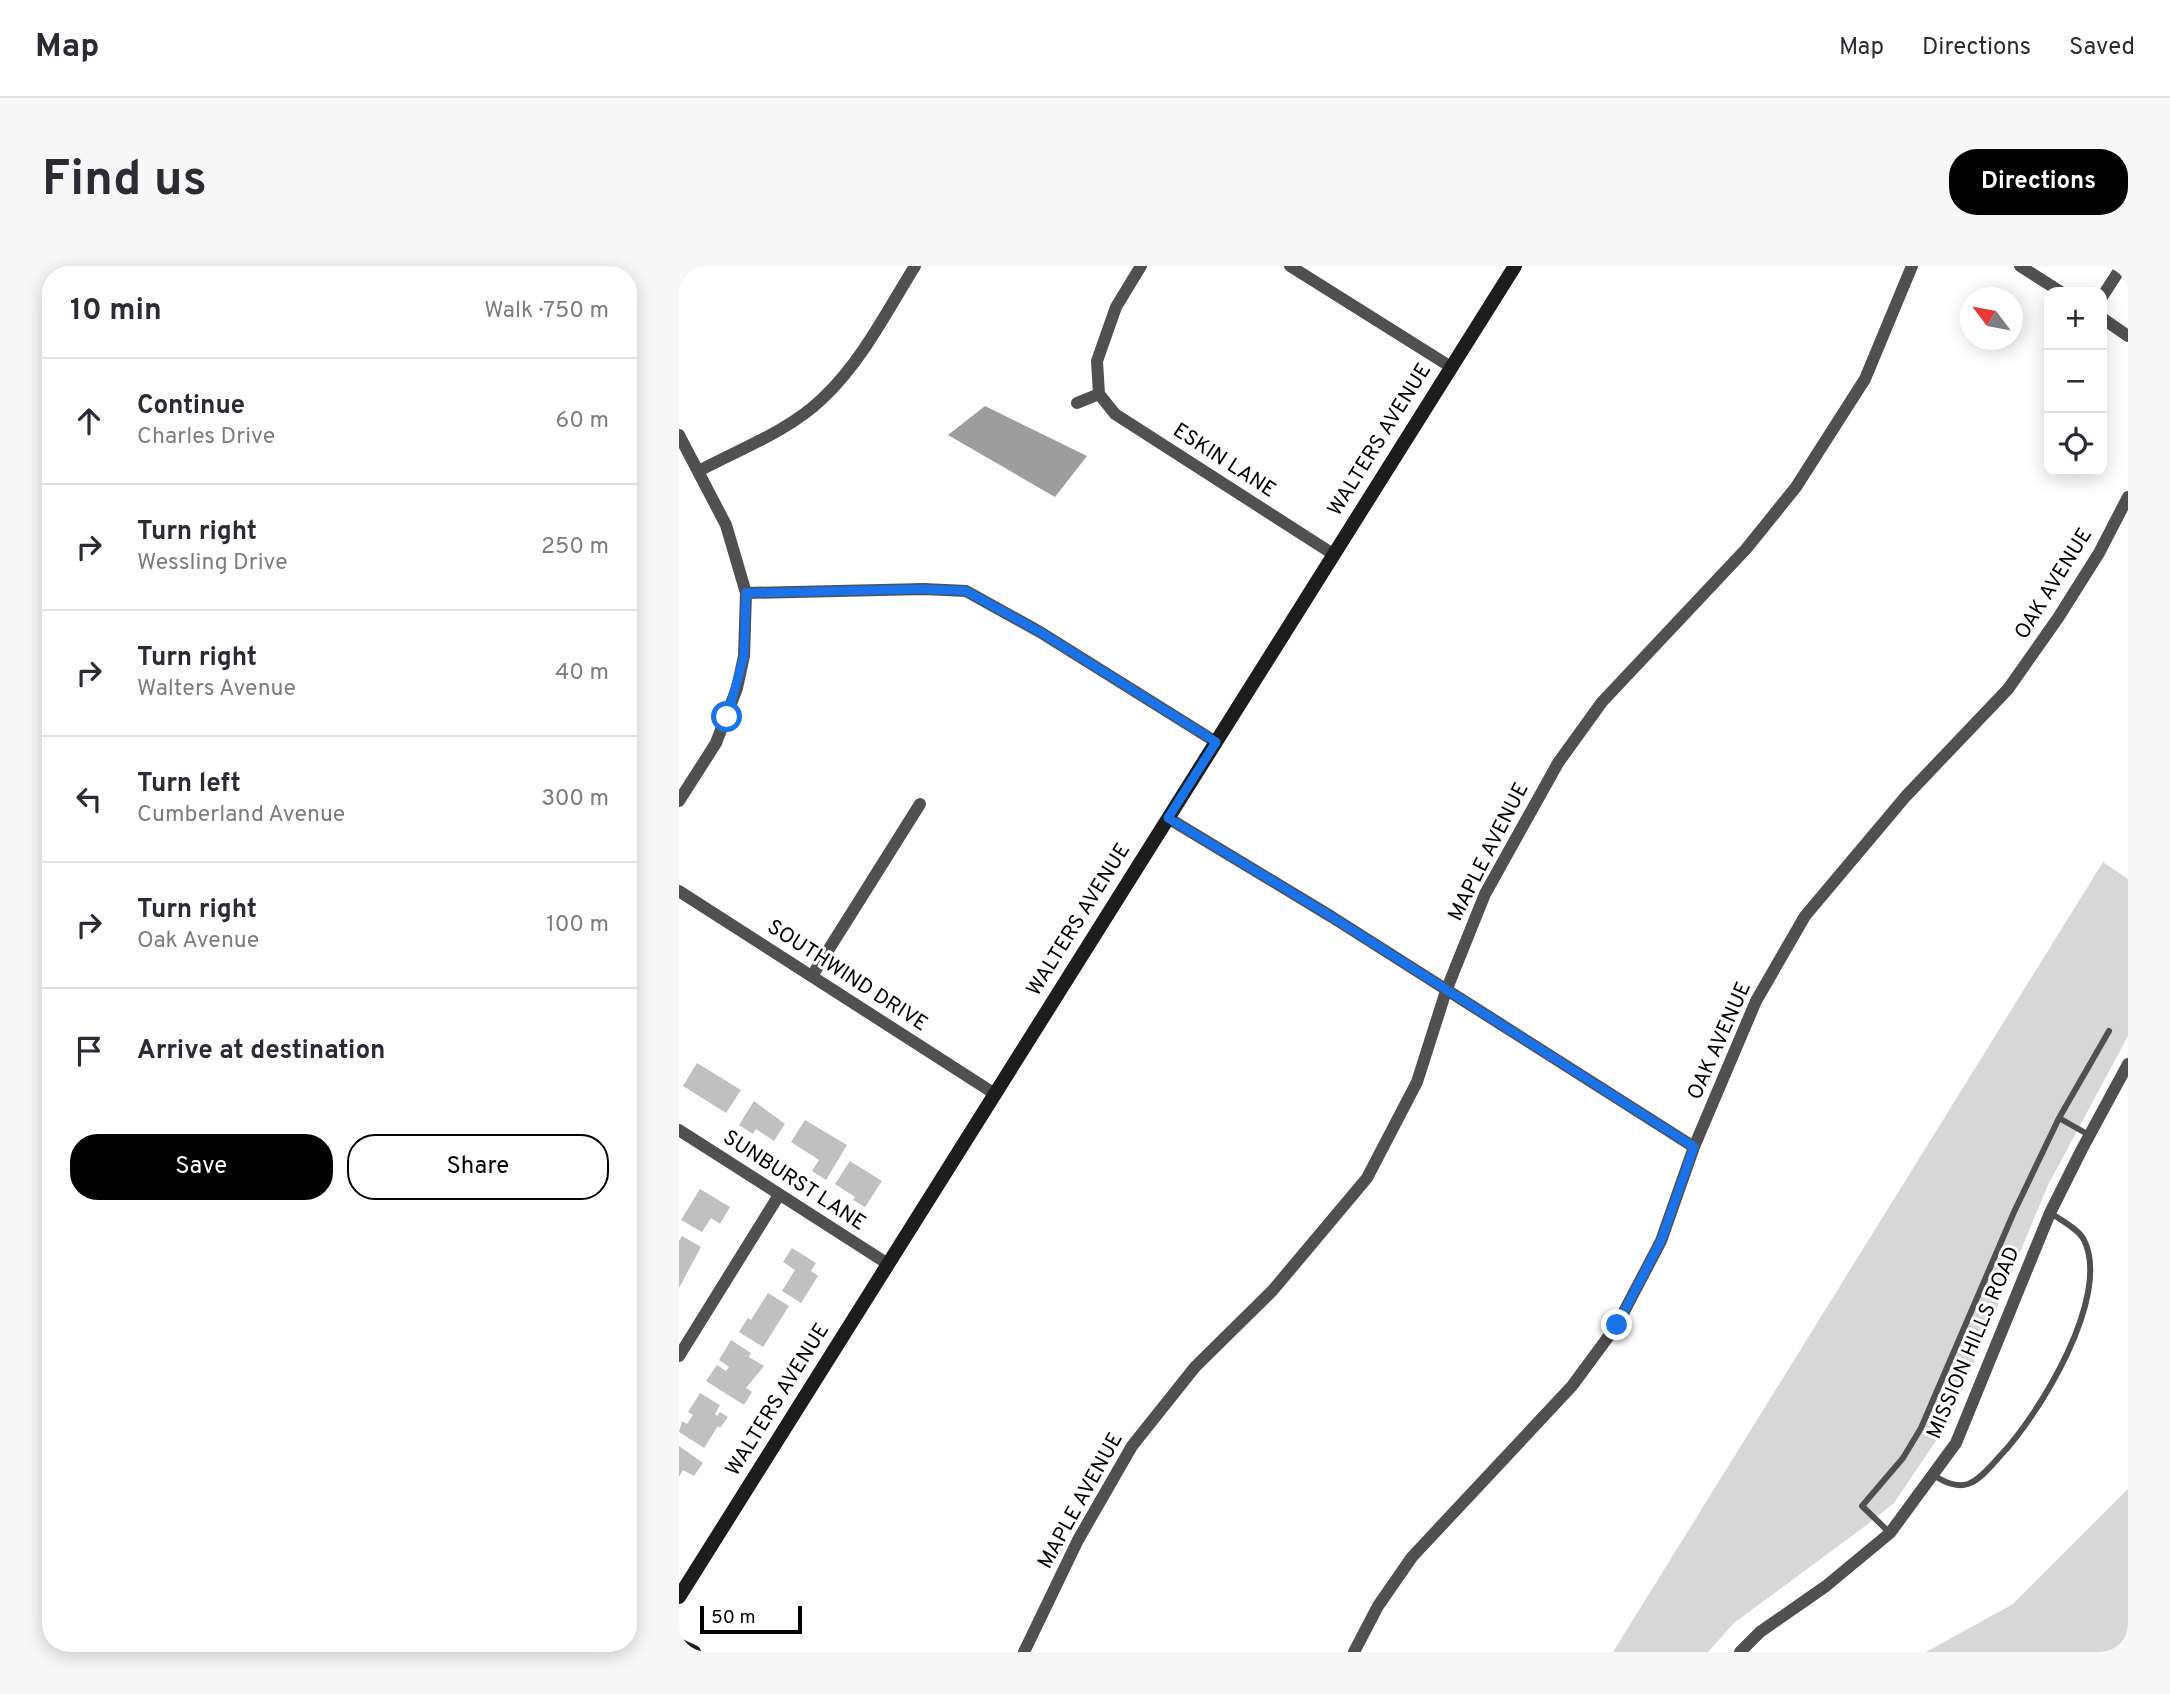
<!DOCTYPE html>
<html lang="en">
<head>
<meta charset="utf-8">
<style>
	body { margin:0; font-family:Overpass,sans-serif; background:#f7f7f7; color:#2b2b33 }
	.controls { position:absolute; right:21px; top:21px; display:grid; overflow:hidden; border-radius:14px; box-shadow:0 4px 18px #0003 }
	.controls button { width:63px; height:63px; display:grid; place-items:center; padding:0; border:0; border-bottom:2px solid #e1e1e2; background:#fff; color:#2b2b33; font:35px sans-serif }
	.compass { position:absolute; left:1281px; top:21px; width:63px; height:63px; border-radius:50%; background:#fff; box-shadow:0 4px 18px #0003; rotate:302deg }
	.scale { position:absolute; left:21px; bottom:18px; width:102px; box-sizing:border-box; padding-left:7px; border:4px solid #000; border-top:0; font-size:19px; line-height:24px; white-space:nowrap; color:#000; -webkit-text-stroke:5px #fff; paint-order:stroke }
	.stop { position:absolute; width:21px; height:21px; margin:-16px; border:5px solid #1a73e8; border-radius:50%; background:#fff }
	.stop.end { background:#1a73e8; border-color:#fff; box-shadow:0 2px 7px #0008 }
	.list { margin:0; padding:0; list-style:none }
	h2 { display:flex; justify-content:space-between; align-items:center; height:91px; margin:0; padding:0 28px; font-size:30px }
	h2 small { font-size:23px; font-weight:400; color:#7c7c81 }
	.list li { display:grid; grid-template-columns:46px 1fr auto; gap:21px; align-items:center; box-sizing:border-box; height:126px; padding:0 28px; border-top:2px solid #e1e1e2 }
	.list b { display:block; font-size:26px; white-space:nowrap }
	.list p { margin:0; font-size:23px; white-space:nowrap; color:#7c7c81 }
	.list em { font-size:23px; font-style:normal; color:#7c7c81 }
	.actions { display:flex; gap:14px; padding:21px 28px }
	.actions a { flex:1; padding:16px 0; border:2px solid #000; border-radius:28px; text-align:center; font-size:24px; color:#000 }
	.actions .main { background:#000; color:#fff }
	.icon { flex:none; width:38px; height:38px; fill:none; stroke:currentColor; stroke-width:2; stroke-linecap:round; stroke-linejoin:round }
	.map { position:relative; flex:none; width:1449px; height:1386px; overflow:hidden; border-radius:28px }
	header { display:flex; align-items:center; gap:42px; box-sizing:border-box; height:98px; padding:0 35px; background:#fff; border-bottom:2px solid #e1e1e2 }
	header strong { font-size:33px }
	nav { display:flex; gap:38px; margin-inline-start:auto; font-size:24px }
	.intro { display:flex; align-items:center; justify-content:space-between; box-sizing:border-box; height:168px; padding:0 42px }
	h1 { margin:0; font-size:49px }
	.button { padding:18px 32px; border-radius:28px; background:#000; color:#fff; font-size:24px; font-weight:700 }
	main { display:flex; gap:42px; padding:0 42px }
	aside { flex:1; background:#fff; border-radius:28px; box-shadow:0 4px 18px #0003 }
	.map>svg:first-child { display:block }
</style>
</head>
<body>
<header>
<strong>Map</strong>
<nav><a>Map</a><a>Directions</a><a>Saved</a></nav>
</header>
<div class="intro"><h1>Find us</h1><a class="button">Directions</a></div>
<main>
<aside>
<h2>10 min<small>Walk · 750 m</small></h2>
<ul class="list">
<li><svg class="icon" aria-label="ahead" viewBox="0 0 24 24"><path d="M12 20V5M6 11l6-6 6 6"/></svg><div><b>Continue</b><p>Charles Drive</p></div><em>60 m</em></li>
<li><svg class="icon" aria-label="right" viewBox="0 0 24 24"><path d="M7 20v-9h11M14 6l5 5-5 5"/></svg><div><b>Turn right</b><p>Wessling Drive</p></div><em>250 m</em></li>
<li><svg class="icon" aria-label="right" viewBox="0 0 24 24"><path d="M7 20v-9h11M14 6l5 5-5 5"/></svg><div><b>Turn right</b><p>Walters Avenue</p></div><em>40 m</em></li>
<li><svg class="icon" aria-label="left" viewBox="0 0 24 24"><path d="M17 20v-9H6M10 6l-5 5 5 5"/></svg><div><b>Turn left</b><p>Cumberland Avenue</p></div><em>300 m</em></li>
<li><svg class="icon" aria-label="right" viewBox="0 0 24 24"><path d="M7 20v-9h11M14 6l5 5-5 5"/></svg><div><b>Turn right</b><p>Oak Avenue</p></div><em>100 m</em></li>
<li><svg class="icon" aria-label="arrive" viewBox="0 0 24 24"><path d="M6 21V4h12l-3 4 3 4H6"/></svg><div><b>Arrive at destination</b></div></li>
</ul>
<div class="actions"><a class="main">Save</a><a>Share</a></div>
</aside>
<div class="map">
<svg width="1449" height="1386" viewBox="0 0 1449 1386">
	<rect width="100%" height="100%" fill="#fff"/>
	<path fill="#d7d7d7" d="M1424 596 1449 613V770L1369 919 1271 1154 1215 1237 1185 1261 1055 1357 1029 1386H934Z
		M1449 1223V1386H1247L1334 1338Z"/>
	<path fill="#9e9e9e" d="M306 140 408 190 376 231 269 169Z"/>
	<path fill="#c0c0c0" d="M18 797 62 824 47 847 4 820Z
		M75 835 106 858 95 875 77 863 74 868 60 859Z
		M126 854 168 879 147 914 133 905 140 894 112 876Z
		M171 895 203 915 186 941 174 934 176 931 156 918Z
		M21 923 51 941 41 958 32 952 23 966 2 954Z
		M3 970 22 981 0 1022V975Z
		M113 982 137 997 132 1005 139 1010 122 1037 103 1025 116 1004 104 996Z
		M89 1027 110 1040 84 1081 60 1066 69 1052 72 1054Z
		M52 1074 72 1087 70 1091 85 1100 67 1122 73 1126 65 1139 27 1115 38 1099 47 1105 50 1101 40 1094Z
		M21 1127 41 1139 36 1148 38 1150 41 1146 49 1151 41 1162 39 1160 25 1182 0 1166 3 1155 8 1158 14 1149 9 1146Z
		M0 1180 24 1197 15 1210 4 1204 0 1211Z"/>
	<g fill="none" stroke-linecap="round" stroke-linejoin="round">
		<path stroke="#505050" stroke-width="6" d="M1410 869 1380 852 1430 765
			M1254 1209C1264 1215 1276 1222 1289 1218 1301 1214 1313 1199 1321 1190 1360 1149 1433 1030 1405 974 1400 963 1381 954 1372 947
			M1211 1267 1183 1240 1224 1192 1242 1162 1335 946 1380 852"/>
		<path stroke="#505050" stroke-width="12" d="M611 0 772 101
			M1341 0 1382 26
			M1423 31 1443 0
			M1423 52 1449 70
			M420 128 436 148 654 288
			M398 137 420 128 418 95 437 41 462 0
			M0 169 47 259 67 327 65 390 58 422 37 477 0 535
			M20 205C61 183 110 165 144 132 183 95 208 45 236 0
			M67 327 245 323 287 325 361 366 537 476
			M489 552 653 651 1015 881
			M0 625 316 828
			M133 710 241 538
			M0 864 209 998
			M0 1090 100 929
			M345 1386 399 1274 453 1180 516 1101 594 1024 688 912 738 816 767 725 806 628 879 497 923 436 1067 283 1117 221 1186 113 1233 0
			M675 1386 699 1340 733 1291 893 1120 938 1059 982 975 1015 881 1077 735 1126 650 1227 530 1329 423 1379 352 1420 287 1449 231
			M1061 1386 1081 1366 1147 1320 1211 1267 1277 1177 1371 947 1403 883 1449 798"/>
		<path stroke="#1d1d1d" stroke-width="14" d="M0 1331 836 0
			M0 1379 15 1386"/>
	</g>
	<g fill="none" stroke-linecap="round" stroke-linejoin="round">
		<path stroke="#1a73e8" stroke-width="9" d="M48 451 65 390 67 327 245 323 287 325 361 366 537 476 489 552 653 651 1015 881 982 975 938 1059"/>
	</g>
	<g text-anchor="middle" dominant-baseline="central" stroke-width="6" stroke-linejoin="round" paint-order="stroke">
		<g font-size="21" fill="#000" stroke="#fff">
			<text transform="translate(701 174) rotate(-58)">WALTERS AVENUE</text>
			<text transform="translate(545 195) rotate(33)">ESKIN LANE</text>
			<text transform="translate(1375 318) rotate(-58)">OAK AVENUE</text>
			<text transform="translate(810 586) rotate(-63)">MAPLE AVENUE</text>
			<text transform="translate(400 654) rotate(-58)">WALTERS AVENUE</text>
			<text transform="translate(168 710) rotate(33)">SOUTHWIND DRIVE</text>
			<text transform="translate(1041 775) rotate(-66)">OAK AVENUE</text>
			<text transform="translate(115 915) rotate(33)">SUNBURST LANE</text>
			<text transform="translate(1295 1077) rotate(-67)">MISSION HILLS ROAD</text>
			<text transform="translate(99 1134) rotate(-58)">WALTERS AVENUE</text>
			<text transform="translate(402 1235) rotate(-61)">MAPLE AVENUE</text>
		</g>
	</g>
</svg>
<div class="controls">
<button>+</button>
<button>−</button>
<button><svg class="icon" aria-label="locate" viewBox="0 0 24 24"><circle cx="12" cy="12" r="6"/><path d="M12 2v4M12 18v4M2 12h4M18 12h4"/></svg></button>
</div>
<svg class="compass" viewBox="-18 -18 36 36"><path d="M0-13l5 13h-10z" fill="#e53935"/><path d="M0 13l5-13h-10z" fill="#7c7c81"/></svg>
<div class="scale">50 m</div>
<div class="stop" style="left:48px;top:451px"></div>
<div class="stop end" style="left:938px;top:1059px"></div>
</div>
</main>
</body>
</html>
